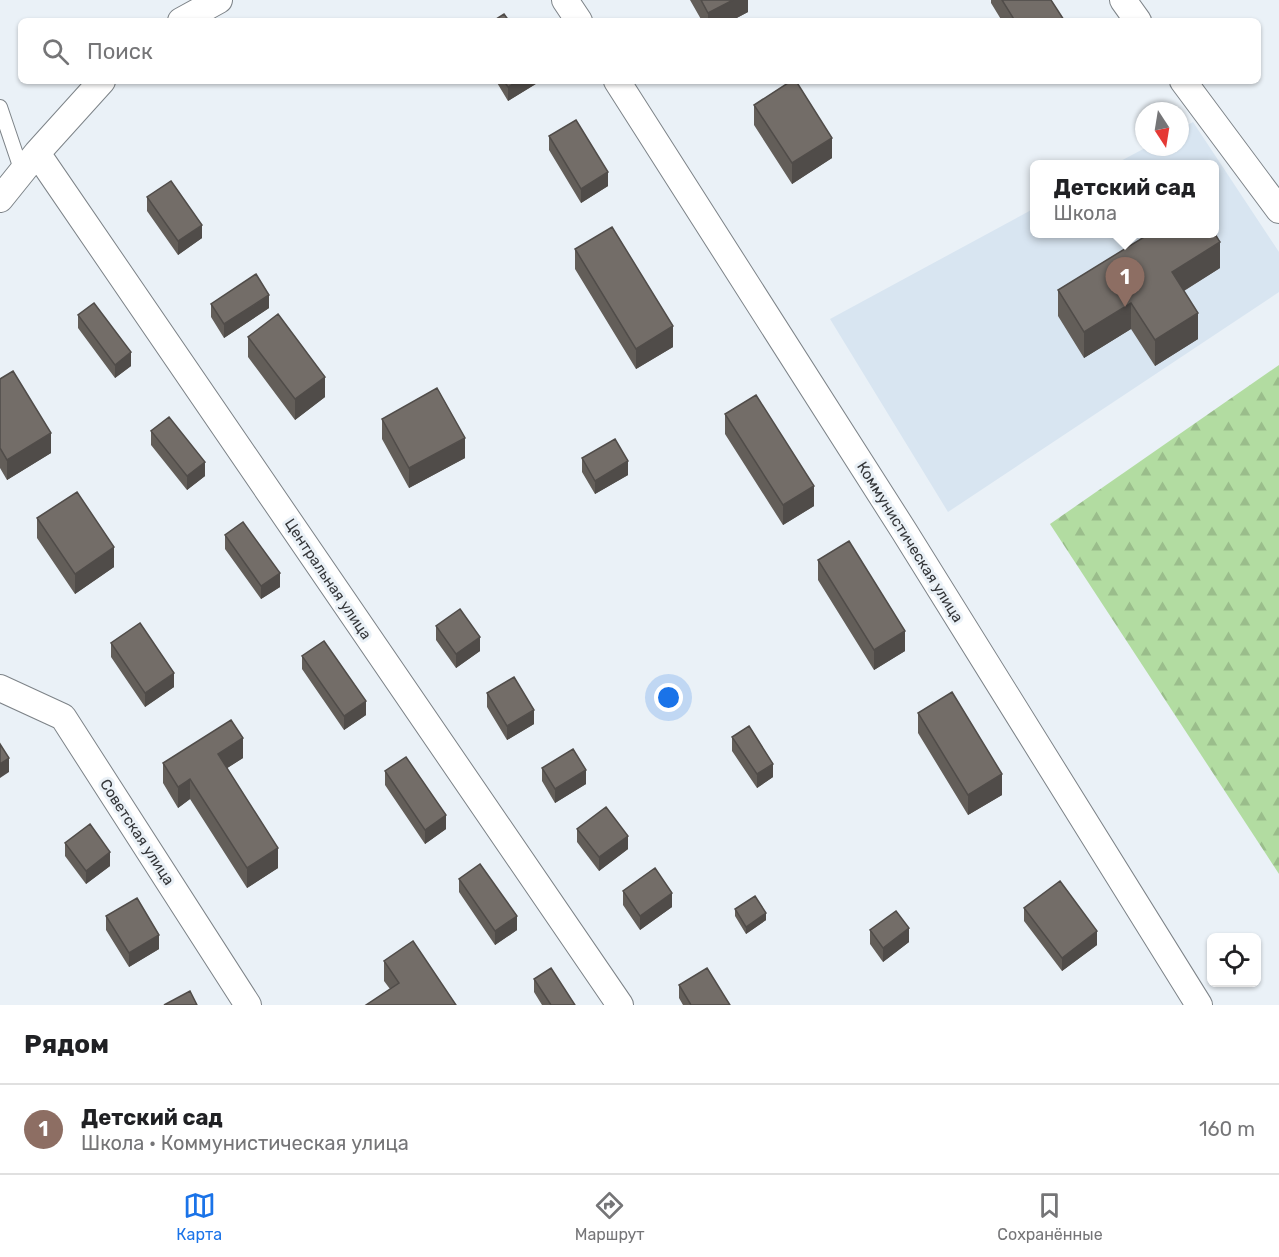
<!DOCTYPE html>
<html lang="ru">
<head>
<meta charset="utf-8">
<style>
	body { margin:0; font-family:Rubik,sans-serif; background:#f2f2f2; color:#202124 }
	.controls { position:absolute; right:18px; bottom:18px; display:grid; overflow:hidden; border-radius:9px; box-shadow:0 2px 4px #0004 }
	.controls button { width:54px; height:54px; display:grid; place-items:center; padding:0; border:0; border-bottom:2px solid #e0e0e0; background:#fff; color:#202124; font:30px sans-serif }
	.compass { position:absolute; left:1135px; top:102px; width:54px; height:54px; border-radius:50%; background:#fff; box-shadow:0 2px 4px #0004; rotate:168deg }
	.you { position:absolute; left:669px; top:698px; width:21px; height:21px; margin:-15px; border:4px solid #fff; border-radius:50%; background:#1a73e8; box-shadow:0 0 0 9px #1a73e833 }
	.badge { display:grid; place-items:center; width:39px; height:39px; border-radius:50%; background:#1a73e8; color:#fff; font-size:20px; font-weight:700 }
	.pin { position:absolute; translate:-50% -50px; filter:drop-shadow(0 2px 3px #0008) }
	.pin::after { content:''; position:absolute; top:32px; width:21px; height:18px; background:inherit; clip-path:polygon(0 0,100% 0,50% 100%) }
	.popup { position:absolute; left:1030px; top:160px; width:189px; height:78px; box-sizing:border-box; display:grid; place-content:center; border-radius:9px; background:#fff; filter:drop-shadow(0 2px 4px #0005); font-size:20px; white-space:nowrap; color:#757577 }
	.popup b { font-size:22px; color:#202124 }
	.popup::after { content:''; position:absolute; left:50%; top:100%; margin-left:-12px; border:12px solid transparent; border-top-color:#fff }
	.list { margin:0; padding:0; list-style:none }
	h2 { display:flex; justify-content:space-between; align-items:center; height:78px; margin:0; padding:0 24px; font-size:26px }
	h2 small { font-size:20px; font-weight:400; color:#757577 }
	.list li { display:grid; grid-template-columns:39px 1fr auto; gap:18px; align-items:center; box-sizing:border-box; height:90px; padding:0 24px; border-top:2px solid #e0e0e0 }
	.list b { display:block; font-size:22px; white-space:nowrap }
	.list p { margin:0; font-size:20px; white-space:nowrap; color:#757577 }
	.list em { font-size:20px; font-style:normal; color:#757577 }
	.icon { flex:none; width:33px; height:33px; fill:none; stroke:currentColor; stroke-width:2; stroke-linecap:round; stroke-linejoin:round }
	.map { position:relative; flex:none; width:1279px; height:1005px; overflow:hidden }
	.search { position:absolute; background:#fff; box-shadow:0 2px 4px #0004; left:18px; right:18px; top:18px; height:66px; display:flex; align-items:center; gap:15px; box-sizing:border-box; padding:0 21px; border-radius:9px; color:#757577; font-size:22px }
	.sheet { height:168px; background:#fff }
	nav { display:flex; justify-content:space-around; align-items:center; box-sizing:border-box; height:84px; border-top:2px solid #e0e0e0; background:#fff; font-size:16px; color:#757577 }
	nav a { display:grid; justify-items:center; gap:3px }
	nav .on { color:#1a73e8 }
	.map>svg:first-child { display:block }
</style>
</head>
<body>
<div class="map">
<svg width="1279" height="1005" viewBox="0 0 1279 1005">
	<defs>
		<pattern id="forest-firs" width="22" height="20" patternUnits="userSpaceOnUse" patternTransform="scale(1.5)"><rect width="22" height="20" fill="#b2dca1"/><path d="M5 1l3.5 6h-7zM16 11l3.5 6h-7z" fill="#9abd8b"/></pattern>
	</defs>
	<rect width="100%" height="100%" fill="#eaf1f7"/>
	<path fill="#d8e5f1" d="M1193 122 1279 252V292L948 512 830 319 1035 208V234H1215V164H1115L1147 147H1180V129Z"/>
	<path fill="url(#forest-firs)" d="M1279 365V874L1050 524Z"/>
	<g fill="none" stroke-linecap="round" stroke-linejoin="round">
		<defs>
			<path id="service" d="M0 107 22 172"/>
			<path id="minor" d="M565 0 579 21
				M1123 0 1138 21
				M181 21 219 0
				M617 81 904 531 1199 1005
				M1183 81 1279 210
				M37 153 620 1005
				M0 199 37 153 102 81
				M0 688 63 717 248 1005"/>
		</defs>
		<use href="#service" stroke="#7d8388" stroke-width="16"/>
		<use href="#minor" stroke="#7d8388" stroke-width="28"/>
		<use href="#service" stroke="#fff" stroke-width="14"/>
		<use href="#minor" stroke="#fff" stroke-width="26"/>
	</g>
	<path fill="#635e59" d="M690 0H748V12L731 21H702Z
		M991 0H1051L1064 21H1002L991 3Z
		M496 81H539V82L508 101Z
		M754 105 832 158 792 184 754 125Z
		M549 136 608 186 581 203 549 150Z
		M147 197 202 238 178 255 147 211Z
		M575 249 673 347 636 369 575 269Z
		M1220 268 1184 291 1198 339 1155 366 1131 329 1084 358 1058 316V290Z
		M211 304 269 308 224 338 211 317Z
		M78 315 131 366 115 378 78 328Z
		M248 337 325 397 295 420 248 357Z
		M0 379 51 453 7 480 0 468Z
		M725 414 814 506 783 525 725 434Z
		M382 419 465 458 409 488 382 439Z
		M151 431 205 476 187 490 151 445Z
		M582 458 628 475 595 494 582 472Z
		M37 518 114 567 75 594 37 538Z
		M225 535 280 587 261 599 225 549Z
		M818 560 905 651 874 670 818 580Z
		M436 626 480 651 456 668 436 640Z
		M111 643 174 687 145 707 111 657Z
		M302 656 366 715 344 730 302 669Z
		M487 693 534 724 507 740 487 707Z
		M918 713 1002 795 968 815 918 733Z
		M732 737 773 777 757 788 732 751Z
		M243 758 227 768 278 868 247 888 190 799 178 808 163 783V763Z
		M542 768 586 784 555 803 542 781Z
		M385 771 446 829 425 844 385 785Z
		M577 829 628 849 599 871 577 842Z
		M65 843 110 866 86 884 65 856Z
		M459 879 517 930 495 945 459 892Z
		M623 891 672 907 640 930 623 905Z
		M1024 908 1097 945 1062 971 1024 921Z
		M735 909 766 920 746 934 735 916Z
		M106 916 159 949 129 967 106 930Z
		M870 930 909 942 883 962 870 944Z
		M384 961 456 1005 390 989 384 981Z
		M534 979 575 1005H542L534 992Z
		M679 985 730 1005H683L679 998Z"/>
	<path fill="#504c49" d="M733 0H748V12L731 21H708V13Z
		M518 81 539 82 508 101V87Z
		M832 138V158L792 184V163Z
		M608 172V186L581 203V189Z
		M202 225V238L178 255V241Z
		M1220 242V268L1172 298V272Z
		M269 295V308L224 338V324Z
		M1131 303V329L1084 358V332Z
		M1198 313V339L1155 366V340Z
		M673 326V347L636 369V349Z
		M131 352V366L115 378V365Z
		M325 377V397L295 420V399Z
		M51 433V453L7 480V460Z
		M465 438V458L409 488V468Z
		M628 461V475L595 494V481Z
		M205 462V476L187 490V476Z
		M814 486V506L783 525V505Z
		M114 547V567L75 594V574Z
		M280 573V587L261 599V586Z
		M905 631V651L874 670V650Z
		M480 637V651L456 668V654Z
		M174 673V687L145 707V693Z
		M366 701V715L344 730V716Z
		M534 710V724L507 740V726Z
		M243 738V758L218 774V754Z
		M9 758V772L0 778V764Z
		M773 764V777L757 788V774Z
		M586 770V784L555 803V789Z
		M1002 774V795L968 815V795Z
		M190 779V799L178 808V787Z
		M446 815V829L425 844V830Z
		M628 836V849L599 871V857Z
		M278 848V868L247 888V868Z
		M110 852V866L86 884V871Z
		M672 893V907L640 930V916Z
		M766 913V920L746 934V927Z
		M517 916V930L495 945V931Z
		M909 928V942L883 962V948Z
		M1097 931V945L1062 971V958Z
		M159 935V949L129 967V953Z"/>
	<path fill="#736d68" stroke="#504c49" stroke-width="1.5" d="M701 0H733L708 13Z
		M1002 0H1051L1064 20 1015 21Z
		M504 14 509 21H493Z
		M504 81H518L508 87Z
		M791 81H796L832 138 792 163 754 105Z
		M576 120 608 172 581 189 549 136Z
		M171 181 202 225 178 241 147 197Z
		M612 227 673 326 636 349 575 249Z
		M1149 234H1215L1220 242 1172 272 1198 313 1155 340 1131 303 1084 332 1058 290Z
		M256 274 269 295 224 324 211 304Z
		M94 303 131 352 115 365 78 315Z
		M278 314 325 377 295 399 248 337Z
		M13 371 51 433 7 460 0 448V379Z
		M437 388 465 438 409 468 382 419Z
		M756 395 814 486 783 505 725 414Z
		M169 417 205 462 187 476 151 431Z
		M615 439 628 461 595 481 582 458Z
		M77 492 114 547 75 574 37 518Z
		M243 522 280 573 261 586 225 535Z
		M849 541 905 631 874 650 818 560Z
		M460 609 480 637 456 654 436 626Z
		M140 623 174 673 145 693 111 643Z
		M324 641 366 701 344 716 302 656Z
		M514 677 534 710 507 726 487 693Z
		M952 692 1002 774 968 795 918 713Z
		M231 720 243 738 218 754 278 848 247 868 190 779 178 787 163 763Z
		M749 726 773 764 757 774 732 737Z
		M0 744 9 758 0 764Z
		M573 749 586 770 555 789 542 768Z
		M406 757 446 815 425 830 385 771Z
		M606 807 628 836 599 857 577 829Z
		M90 824 110 852 86 871 65 843Z
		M480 864 517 916 495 931 459 879Z
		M655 868 672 893 640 916 623 891Z
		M1060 881 1097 931 1062 958 1024 908Z
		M755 896 766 913 746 927 735 909Z
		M137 898 159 935 129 953 106 916Z
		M896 911 909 928 883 948 870 930Z
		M413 941 456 1005H366L399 983 384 961Z
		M551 968 575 1005H551L534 979Z
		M707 968 730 1005H691L679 985Z
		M190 991 197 1005H164Z"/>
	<g text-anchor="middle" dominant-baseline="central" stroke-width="6" stroke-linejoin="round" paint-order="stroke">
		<g font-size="15" fill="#343639" stroke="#eaf1f7">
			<text transform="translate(910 542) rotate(58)">Коммунистическая улица</text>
			<text transform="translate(328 579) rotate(56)">Центральная улица</text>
			<text transform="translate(137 832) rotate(57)">Советская улица</text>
		</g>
	</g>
</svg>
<div class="controls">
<button><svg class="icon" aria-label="locate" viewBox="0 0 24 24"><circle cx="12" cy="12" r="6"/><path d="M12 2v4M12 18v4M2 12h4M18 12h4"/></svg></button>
</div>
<svg class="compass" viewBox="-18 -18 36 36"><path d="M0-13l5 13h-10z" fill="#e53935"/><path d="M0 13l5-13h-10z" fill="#757577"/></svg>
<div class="you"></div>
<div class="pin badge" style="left:1125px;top:307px;background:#8d6e63">1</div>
<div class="popup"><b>Детский сад</b>Школа</div>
<div class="search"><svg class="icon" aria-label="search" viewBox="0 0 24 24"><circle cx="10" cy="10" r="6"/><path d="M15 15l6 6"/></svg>Поиск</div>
</div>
<section class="sheet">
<h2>Рядом<small></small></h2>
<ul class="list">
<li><span class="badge" style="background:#8d6e63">1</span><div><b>Детский сад</b><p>Школа · Коммунистическая улица</p></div><em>160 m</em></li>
</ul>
</section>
<nav>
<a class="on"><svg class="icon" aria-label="map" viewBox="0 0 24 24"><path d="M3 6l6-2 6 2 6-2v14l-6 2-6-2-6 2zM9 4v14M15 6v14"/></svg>Карта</a>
<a><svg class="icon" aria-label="directions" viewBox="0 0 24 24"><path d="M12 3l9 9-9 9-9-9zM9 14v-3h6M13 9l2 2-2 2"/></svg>Маршрут</a>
<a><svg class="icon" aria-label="saved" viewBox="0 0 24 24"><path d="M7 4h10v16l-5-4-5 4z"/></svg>Сохранённые</a>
</nav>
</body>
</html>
